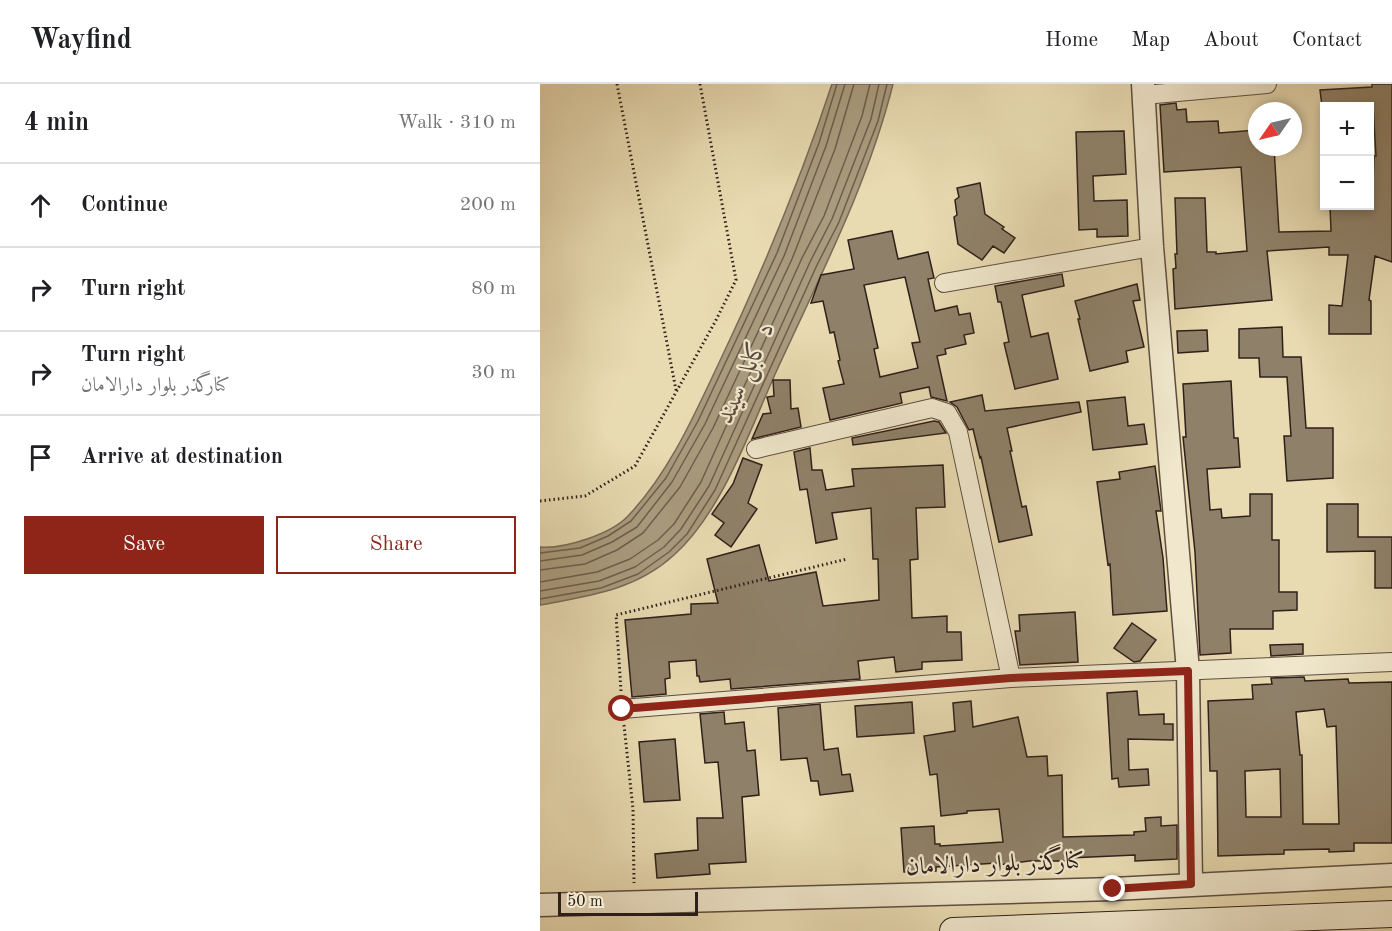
<!DOCTYPE html>
<html lang="en">
<head>
<meta charset="utf-8">
<style>
	body { margin:0; font-family:"Old Standard TT",Amiri,serif; background:#f6f6f6; color:#202124 }
	.controls { position:absolute; right:18px; top:18px; display:grid; overflow:hidden; border-radius:0px; box-shadow:0 3px 9px #0003 }
	.controls button { width:54px; height:54px; display:grid; place-items:center; padding:0; border:0; border-bottom:2px solid #e0e0e0; background:#fff; color:#202124; font:30px sans-serif }
	.compass { position:absolute; left:708px; top:18px; width:54px; height:54px; border-radius:50%; background:#fff; box-shadow:0 3px 9px #0003; rotate:236deg }
	.scale { position:absolute; left:18px; bottom:15px; width:140px; box-sizing:border-box; padding-left:6px; border:3px solid #2f201a; border-top:0; font-size:16px; line-height:21px; white-space:nowrap; color:#2f201a; -webkit-text-stroke:4px #f0e7cc; paint-order:stroke }
	.stop { position:absolute; width:18px; height:18px; margin:-14px; border:4px solid #8f2418; border-radius:50%; background:#fff }
	.stop.end { background:#8f2418; border-color:#fff; box-shadow:0 2px 6px #0008 }
	.list { margin:0; padding:0; list-style:none }
	h2 { display:flex; justify-content:space-between; align-items:center; height:78px; margin:0; padding:0 24px; font-size:26px }
	h2 small { font-size:20px; font-weight:400; color:#757577 }
	.list li { display:grid; grid-template-columns:39px 1fr auto; gap:18px; align-items:center; box-sizing:border-box; height:84px; padding:0 24px; border-top:2px solid #e0e0e0 }
	.list b { display:block; font-size:22px; white-space:nowrap }
	.list p { margin:0; font-size:20px; white-space:nowrap; color:#757577 }
	.list em { font-size:20px; font-style:normal; color:#757577 }
	.actions { display:flex; gap:12px; padding:18px 24px }
	.actions a { flex:1; padding:14px 0; border:2px solid #8f2418; border-radius:0px; text-align:center; font-size:21px; color:#8f2418 }
	.actions .main { background:#8f2418; color:#fff }
	.icon { flex:none; width:33px; height:33px; fill:none; stroke:currentColor; stroke-width:2; stroke-linecap:round; stroke-linejoin:round }
	.map { position:relative; flex:none; width:852px; height:847px; overflow:hidden }
	header { display:flex; align-items:center; gap:36px; box-sizing:border-box; height:84px; padding:0 30px; background:#fff; border-bottom:2px solid #e0e0e0 }
	header strong { font-size:28px }
	nav { display:flex; gap:33px; margin-inline-start:auto; font-size:21px }
	main { display:flex }
	aside { flex:1; background:#fff }
	.map>svg:first-child { display:block }
</style>
</head>
<body>
<header>
<strong>Wayfind</strong>
<nav><a>Home</a><a>Map</a><a>About</a><a>Contact</a></nav>
</header>
<main>
<aside>
<h2>4 min<small>Walk · 310 m</small></h2>
<ul class="list">
<li><svg class="icon" aria-label="ahead" viewBox="0 0 24 24"><path d="M12 20V5M6 11l6-6 6 6"/></svg><div><b>Continue</b></div><em>200 m</em></li>
<li><svg class="icon" aria-label="right" viewBox="0 0 24 24"><path d="M7 20v-9h11M14 6l5 5-5 5"/></svg><div><b>Turn right</b></div><em>80 m</em></li>
<li><svg class="icon" aria-label="right" viewBox="0 0 24 24"><path d="M7 20v-9h11M14 6l5 5-5 5"/></svg><div><b>Turn right</b><p>کنارگذر بلوار دارالامان</p></div><em>30 m</em></li>
<li><svg class="icon" aria-label="arrive" viewBox="0 0 24 24"><path d="M6 21V4h12l-3 4 3 4H6"/></svg><div><b>Arrive at destination</b></div></li>
</ul>
<div class="actions"><a class="main">Save</a><a>Share</a></div>
</aside>
<div class="map">
<svg width="852" height="847" viewBox="0 0 852 847">
	<rect width="100%" height="100%" fill="#e8dab1"/>
	<filter id="stains"><feTurbulence type="fractalNoise" baseFrequency=".00333" numOctaves="4"/><feColorMatrix values="0 0 0 0 .2 0 0 0 0 .09 0 0 0 0 .02 0 0 0 .5 -.17"/></filter>
	<radialGradient id="worn" r=".72"><stop offset=".6" stop-color="#630" stop-opacity="0"/><stop offset="1" stop-color="#630" stop-opacity=".3"/></radialGradient>
	<path fill="#a99b7e" stroke="#786a56" stroke-width="1.5" d="M292 0H353C328 100 280 192 237 286 210 345 183 427 134 471 96 506 49 512 0 521V463C25 465 71 450 88 432 128 390 153 334 177 283 221 191 260 97 292 0Z"/>
	<g fill="none" stroke-linecap="round" stroke-linejoin="round">
		<path stroke="#6c5e4c" stroke-width="1.5" d="M0 469 40 464 68 452 91 437 126 394 158 337 237 169 279 59 297 0
			M0 477 42 471 72 458 97 443 132 398 165 340 244 172 286 62 305 0
			M0 486 45 480 77 466 103 449 140 403 173 344 252 175 295 65 314 0
			M0 498 57 488 90 475 118 456 134 440 161 398 262 174 284 132 322 32 330 0
			M0 507 59 497 95 483 124 463 141 445 169 402 270 178 292 135 331 35 339 0
			M0 515 61 504 98 490 129 468 147 450 175 406 277 181 299 138 338 37 347 0"/>
	</g>
	<path fill="#8f8169" stroke="#2f201a" stroke-width="1.5" fill-rule="evenodd" d="M832 0H852V178L835 172 829 216 831 217V250H789V221L802 222 808 171H789V163L727 167 732 216 635 225 633 185 636 184 635 170H637L635 114H665L667 168H676V170L707 167 701 83 624 88 620 21 636 19 637 26 646 25 647 38 678 37 679 49 717 46V63H734L739 148 791 147 790 122H832L834 72H836L833 22H782L780 6 832 3Z
		M584 47 586 90 553 92 554 117 587 116 588 152 557 153V145L539 146 536 48Z
		M440 99 445 130 464 143 462 145 475 154 464 169 453 162 442 176 418 160 414 133 417 131 415 116 419 113 417 104Z
		M352 147 358 175 388 168 394 194 388 195 395 227 417 222 419 231 430 229 434 249 424 251 426 260 405 265 406 270 397 272 407 317 391 313 389 303 360 309 362 319 290 336 283 304 304 300 298 277 300 276 294 248 290 249 283 217 271 219 281 191 314 185 308 156ZM365 193 380 258 372 259 378 284 340 293 334 265 338 264 324 201Z
		M522 190 524 202 482 211 491 253 508 249 518 295 475 305 464 259 469 258 461 218H458L455 202Z
		M597 200 600 216 593 217 604 263 586 267 588 278 550 287 538 235H540L535 217Z
		M742 243 743 273H761L766 344H793V394L747 397 744 352H751L747 293H720L719 274H699V245Z
		M667 246 668 267 638 269 637 247Z
		M233 296H250L251 325 258 324 261 343 212 355 223 330 231 329 227 313 234 312Z
		M691 297 694 354H698L700 383 667 385 670 426 681 425 682 434 710 432V410H732V456H739V508H757V526L733 527V545H690L691 569 660 571 655 468 643 353H646L643 300Z
		M442 311 445 327 539 318 541 328 467 344 472 367H470L482 423 486 422 492 451 459 458 441 373 440 374 433 345 429 346 417 323 410 318Z
		M585 313 588 342 604 340 607 360 553 366 547 317Z
		M394 337 399 338 406 349 313 361 312 354Z
		M270 364 272 386H282L286 406 314 402 312 385 403 381 405 423 376 424 378 475 370 476 372 534 407 532V548H421L422 576 382 578V585L356 588 354 573 318 577 320 595 191 605 190 595 160 598 159 592H157L156 576 129 578 130 594 125 595 126 610 92 613 85 536 151 530V520L178 519 167 475 219 461 229 497 276 488 283 522 339 516 338 475H333L331 424 292 429 297 455 276 459 267 405 260 406 254 368Z
		M203 374 222 381 208 419 217 425 191 463 175 451 184 439 172 430 193 400Z
		M615 382 621 427H616L623 474 627 527 573 531 570 480 568 481 557 398 580 395 579 388Z
		M787 420H818V453H852V504H835V467L787 468Z
		M535 528 538 578 480 581 475 547H480L479 531Z
		M592 539 616 556 600 577 594 578 574 564Z
		M763 560V570L731 572 730 561Z
		M764 593 765 597 808 595 809 599 852 598V759H814V767L789 768V765L744 766V770L678 772 677 687H670L668 617 713 615 712 601 732 600 731 594ZM784 625 787 643 796 642 799 740H763L762 671H760L756 628ZM740 685 741 733H706L705 687Z
		M597 607 599 631 624 630V640H633V656L588 655 589 686 608 685 609 701 579 703 578 694 572 695 567 609Z
		M431 617 433 643 478 633 487 673 507 672 508 692 522 691 523 753 594 751V748L606 747 605 734 621 733V742L637 741V775L595 777V771L529 774V777H489L458 781 457 779 396 783V787L364 788 361 744 394 742 395 760H400V762L463 758 459 725 427 727V729L401 732 397 690 390 691 384 652 415 647 413 619Z
		M372 618 374 649 317 653 315 622Z
		M280 620 284 666 298 664 302 691 310 690 313 707 280 711 278 697H271L267 674 241 676 238 624Z
		M184 628 185 640 204 638 207 667 215 666 219 711 202 713 206 778 169 780 170 790 117 794 115 770 158 766 157 734H183L178 678 165 679 160 630Z
		M135 655 140 716 104 718 99 658Z"/>
	<g fill="none" stroke-linecap="round" stroke-linejoin="round">
		<defs>
			<path id="minor" d="M604 11 727 0
				M404 199 612 163
				M216 365 392 324 407 329 418 348 471 594
				M82 625 471 594 852 578"/>
			<path id="tertiary" d="M603 0 612 163 648 587 651 800
				M0 821 573 805 852 791"/>
			<path id="secondary" d="M413 847 852 830"/>
		</defs>
		<use href="#minor" stroke="#5d4e40" stroke-width="20"/>
		<use href="#tertiary" stroke="#5d4e40" stroke-width="25"/>
		<use href="#secondary" stroke="#2f201a" stroke-width="28"/>
		<path stroke="#2f201a" stroke-width="3" stroke-dasharray="1.5 3" stroke-linecap="butt" d="M77 0 136 306
			M0 417 45 412 95 382 175 238 196 196 160 0
			M81 607 76 531 307 475
			M84 641 93 725 94 799"/>
		<use href="#minor" stroke="#f0e7cc" stroke-width="18"/>
		<use href="#tertiary" stroke="#f0e7cc" stroke-width="22"/>
		<use href="#secondary" stroke="#f0e7cc" stroke-width="26"/>
	</g>
	<g fill="none" stroke-linecap="round" stroke-linejoin="round">
		<path stroke="#8f2418" stroke-width="8" d="M82 625 471 594 648 587 651 800 573 805"/>
	</g>
	<g text-anchor="middle" dominant-baseline="central" stroke-width="4.5" stroke-linejoin="round" paint-order="stroke">
		<g font-size="24" fill="#2f201a" stroke="#f0e7cc">
			<text transform="translate(455 781) rotate(-2)">کنارگذر بلوار دارالامان</text>
		</g>
		<g font-size="26" font-style="italic" fill="#5a4b3d" stroke="#f0e7cc">
			<text transform="translate(206 289) rotate(-66)">د کابل سيند</text>
		</g>
	</g>
	<rect width="100%" height="100%" filter="url(#stains)"/>
	<rect width="100%" height="100%" fill="url(#worn)"/>
</svg>
<div class="controls">
<button>+</button>
<button>−</button>
</div>
<svg class="compass" viewBox="-18 -18 36 36"><path d="M0-13l5 13h-10z" fill="#e53935"/><path d="M0 13l5-13h-10z" fill="#757577"/></svg>
<div class="scale">50 m</div>
<div class="stop" style="left:82px;top:625px"></div>
<div class="stop end" style="left:573px;top:805px"></div>
</div>
</main>
</body>
</html>
